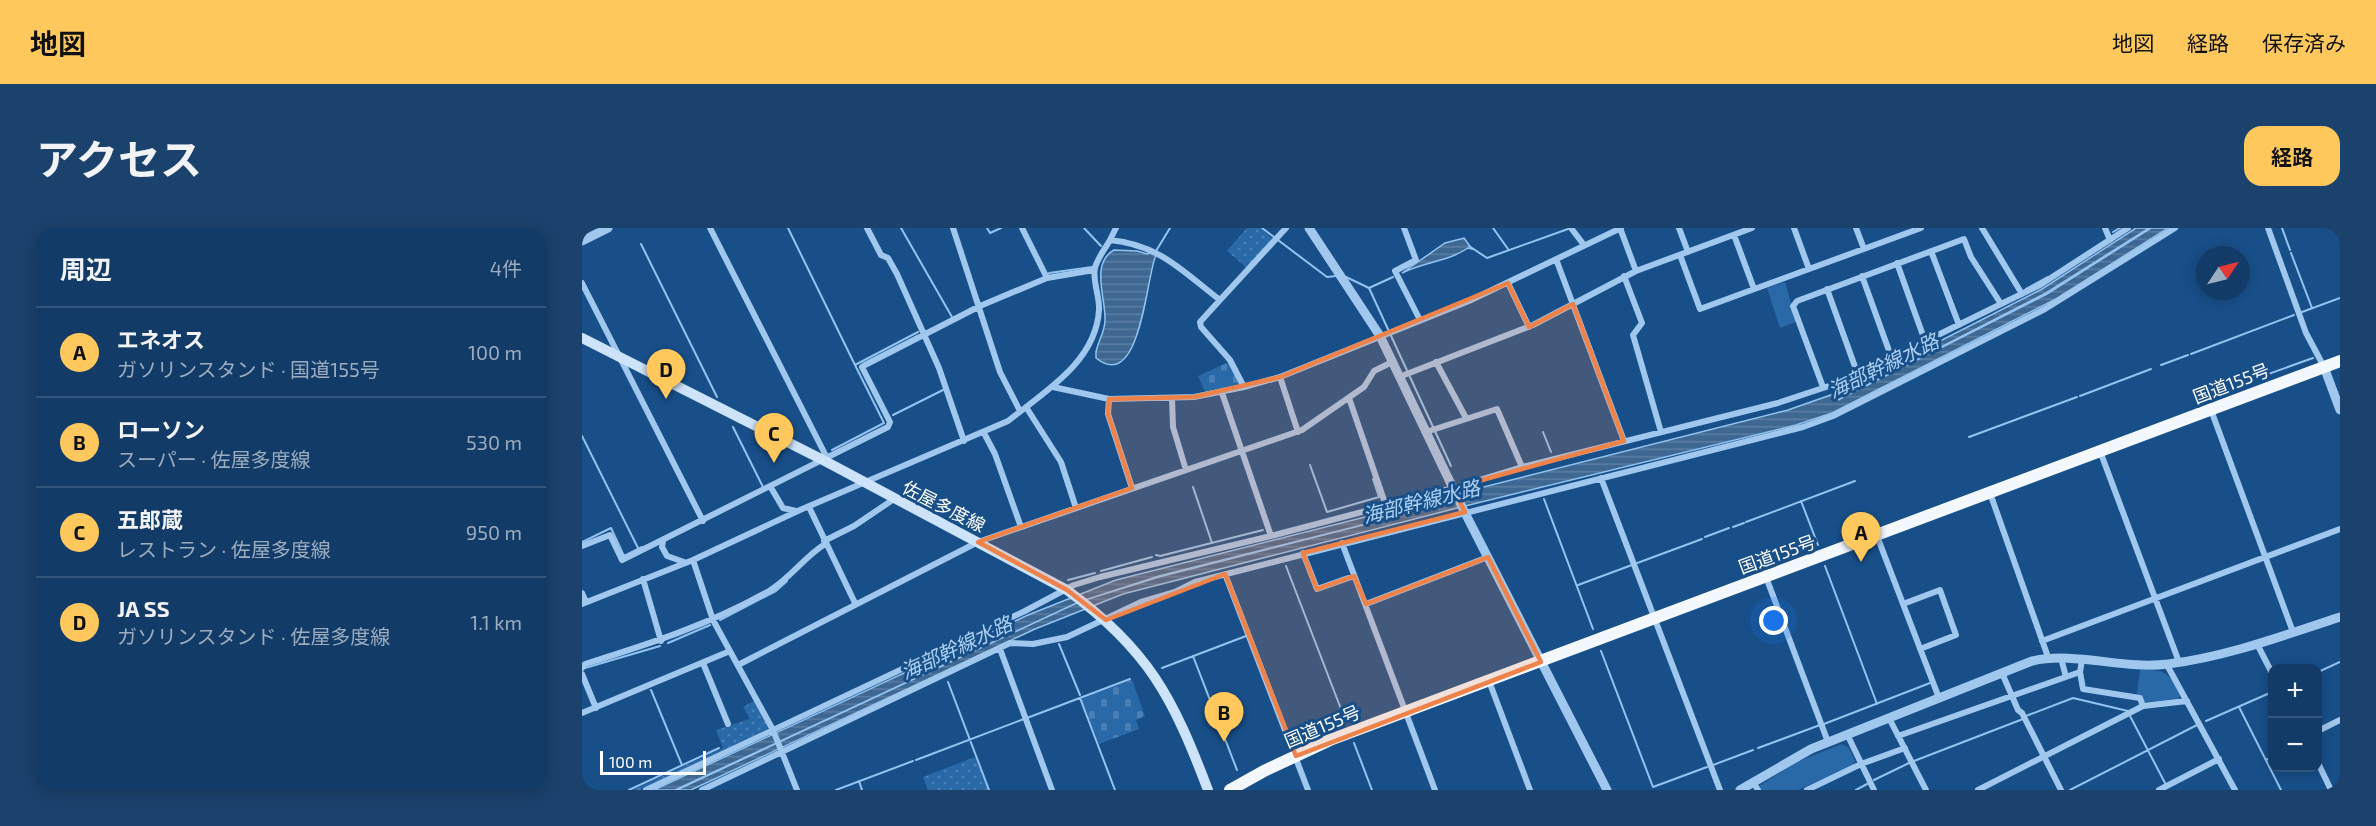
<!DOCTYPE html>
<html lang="ja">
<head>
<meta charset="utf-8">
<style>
	body { margin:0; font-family:"Exo 2","Noto Sans JP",sans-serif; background:#1b426d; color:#f1f3f6 }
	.controls { position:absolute; right:18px; bottom:18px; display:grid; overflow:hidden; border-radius:12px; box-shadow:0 3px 15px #0003 }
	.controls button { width:54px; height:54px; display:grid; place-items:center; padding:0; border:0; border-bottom:2px solid #31557b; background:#123b67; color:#f1f3f6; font:30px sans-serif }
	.compass { position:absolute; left:1614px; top:18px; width:54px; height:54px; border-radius:50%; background:#123b67; box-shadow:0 3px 15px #0003; rotate:55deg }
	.scale { position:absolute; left:18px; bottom:15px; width:106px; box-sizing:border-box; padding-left:6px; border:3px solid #fff; border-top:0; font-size:16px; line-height:21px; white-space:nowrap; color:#fff; -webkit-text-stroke:4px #184f89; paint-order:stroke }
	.you { position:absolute; left:1192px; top:393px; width:21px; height:21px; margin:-15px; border:4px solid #fff; border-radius:50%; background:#1a73e8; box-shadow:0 0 0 9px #1a73e833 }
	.badge { display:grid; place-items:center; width:39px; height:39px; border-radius:50%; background:#ffc85d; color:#111; font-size:20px; font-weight:700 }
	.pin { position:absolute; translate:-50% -50px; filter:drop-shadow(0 2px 3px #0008) }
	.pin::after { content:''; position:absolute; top:32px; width:21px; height:18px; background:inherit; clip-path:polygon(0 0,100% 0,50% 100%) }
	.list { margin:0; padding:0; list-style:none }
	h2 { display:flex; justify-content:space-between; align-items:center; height:78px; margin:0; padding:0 24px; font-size:26px }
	h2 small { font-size:20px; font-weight:400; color:#9cadc0 }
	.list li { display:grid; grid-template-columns:39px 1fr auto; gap:18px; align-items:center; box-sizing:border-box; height:90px; padding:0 24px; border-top:2px solid #31557b }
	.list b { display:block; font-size:22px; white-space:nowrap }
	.list p { margin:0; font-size:20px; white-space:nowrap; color:#9cadc0 }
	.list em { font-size:20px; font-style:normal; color:#9cadc0 }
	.map { position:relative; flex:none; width:1758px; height:562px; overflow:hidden; border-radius:18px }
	header { display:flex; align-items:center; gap:36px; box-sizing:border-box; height:84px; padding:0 30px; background:#ffc85d; color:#111 }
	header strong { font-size:28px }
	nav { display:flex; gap:33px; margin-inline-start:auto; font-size:21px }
	.intro { display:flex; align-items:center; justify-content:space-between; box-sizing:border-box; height:144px; padding:0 36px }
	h1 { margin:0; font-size:42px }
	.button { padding:15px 27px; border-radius:18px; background:#ffc85d; color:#111; font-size:21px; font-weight:700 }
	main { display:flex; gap:36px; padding:0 36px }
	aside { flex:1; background:#123b67; border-radius:18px; box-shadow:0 3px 15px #0003 }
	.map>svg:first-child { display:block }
</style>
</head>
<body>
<header>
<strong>地図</strong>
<nav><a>地図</a><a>経路</a><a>保存済み</a></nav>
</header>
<div class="intro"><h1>アクセス</h1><a class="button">経路</a></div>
<main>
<aside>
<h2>周辺<small>4件</small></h2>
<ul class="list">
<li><span class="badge">A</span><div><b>エネオス</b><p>ガソリンスタンド · 国道155号</p></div><em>100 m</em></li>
<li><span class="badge">B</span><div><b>ローソン</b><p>スーパー · 佐屋多度線</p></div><em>530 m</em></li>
<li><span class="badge">C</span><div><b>五郎蔵</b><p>レストラン · 佐屋多度線</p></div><em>950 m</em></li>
<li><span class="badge">D</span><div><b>JA SS</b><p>ガソリンスタンド · 佐屋多度線</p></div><em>1.1 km</em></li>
</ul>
</aside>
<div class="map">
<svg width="1758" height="562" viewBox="0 0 1758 562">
	<defs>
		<pattern id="grass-dots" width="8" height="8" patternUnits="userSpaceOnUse" patternTransform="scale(1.5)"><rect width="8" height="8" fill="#2a69a8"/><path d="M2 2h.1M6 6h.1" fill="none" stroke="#4a80b5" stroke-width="1.8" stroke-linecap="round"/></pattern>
		<pattern id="cemetery-stones" width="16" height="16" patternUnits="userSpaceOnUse" patternTransform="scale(1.5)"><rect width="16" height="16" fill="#2a69a8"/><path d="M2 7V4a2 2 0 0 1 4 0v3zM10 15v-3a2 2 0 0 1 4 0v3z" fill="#4a80b5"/></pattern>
		<pattern id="water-rules" width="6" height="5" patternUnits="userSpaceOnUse" patternTransform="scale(1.5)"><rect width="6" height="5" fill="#3e6792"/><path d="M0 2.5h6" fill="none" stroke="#5b7ea2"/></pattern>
	</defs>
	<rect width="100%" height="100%" fill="#184f89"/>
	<path fill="url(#grass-dots)" d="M665 0H678L691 11 665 40 645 23Z
		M172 473 186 499 185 501 58 562H51L141 520 134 502 168 491 161 479Z
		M393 529 406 562H346L341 549Z"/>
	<path fill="url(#cemetery-stones)" d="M647 134 659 157 624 166 616 148Z
		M550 452 563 488 554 492 557 501 517 516 499 471Z"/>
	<path fill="#2a69a8" d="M1203 54 1214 94 1198 100 1185 60Z
		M1558 442C1585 442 1586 444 1598 467L1595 473 1563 474 1559 467 1555 466Z
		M1260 516 1267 520 1273 533 1270 538 1216 562H1178L1177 558 1215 534Z"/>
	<path fill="url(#water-rules)" stroke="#93c3f0" stroke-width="1.5" fill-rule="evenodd" d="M1554 0H1567L1464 65 1256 172 1465 66 1569 0H1586L1474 71 1250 185 1214 197 879 279 541 366 453 401 109 562H95L499 373 93 562H72L446 387 534 352 1206 182 1260 163 1460 61ZM828 285 577 349 503 372 577 348Z
		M882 10 890 21 886 20C865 34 841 34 820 45L863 15Z
		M532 22 555 23 565 26 570 24 574 27C564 48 559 166 514 130V124C516 113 523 104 523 92 524 71 508 35 532 22Z"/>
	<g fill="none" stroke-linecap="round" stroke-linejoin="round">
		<path stroke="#93c3f0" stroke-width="2" d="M206 0 273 137
			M319 0 370 89
			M405 0 408 5 419 0
			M502 0 519 18
			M680 0 745 49 754 48
			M911 0 926 21
			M1700 0 1708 22
			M1531 4 1538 0
			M59 16 135 169
			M887 18 905 30 986 1
			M574 23 588 0
			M1709 25 1730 80
			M467 45 510 39
			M764 49 787 60 869 238
			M787 60 811 49
			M1444 61 1466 49
			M1720 84 1758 70
			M1609 126 1712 87
			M1579 137 1606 127
			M1678 149 1731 130
			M1498 168 1569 141
			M311 187 361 162
			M151 199 181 259
			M961 204 969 224
			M0 208 56 320
			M1387 209 1495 169
			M250 222 302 195 273 137 336 104
			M728 237 745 284 797 269 791 251
			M611 259 630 315
			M962 271 1011 401
			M1219 273 1236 317
			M1164 294 1273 253
			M1151 299 1162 295
			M1123 309 1147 300
			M0 314 29 300 42 328 60 319
			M574 327 578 328 681 302
			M704 338 764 494
			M1243 338 1295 476
			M519 343 570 329
			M486 352 513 345
			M996 357 1120 311
			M138 392 194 363 205 353
			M86 415 128 397
			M477 416 498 467
			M1019 423 1071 559 1125 539
			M611 428 655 542
			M3 440 78 418
			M580 440 664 408
			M1736 444 1758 434
			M366 454 407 562
			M69 462 100 537
			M498 470 533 562
			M1657 479 1699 562
			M1444 488 1491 470 1546 483
			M1548 488 1583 555
			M445 490 548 451
			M1624 493 1690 464
			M1242 496 1348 455
			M772 515 790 562
			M1176 520 1238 497
			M334 532 442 491
			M1684 532 1690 529
			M1332 533 1441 491
			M1131 537 1171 522
			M1292 552 1329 534
			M277 553 280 562
			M47 562 137 520
			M254 562 331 533
			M1274 562 1285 556
			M1488 562 1615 497"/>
		<path stroke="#a0c7ee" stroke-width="6" d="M128 0 245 230
			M285 0 299 27 306 30 315 46 357 140 382 213
			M371 0 418 144 438 183
			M440 0 465 50
			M822 0 834 32 813 43 838 92
			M989 0 1002 17
			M1038 0 1054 43
			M1097 0 1106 24
			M1212 0 1227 41
			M1274 0 1282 21
			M1400 0 1440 66
			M1523 0 1528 12
			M1686 0 1724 105 1742 139
			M1152 7 1172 61
			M528 12 534 0
			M1349 23 1377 97
			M1098 27 1118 81 1339 0
			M974 31 1042 213
			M1315 35 1343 113
			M1042 48 1060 95 1051 107 1079 204
			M1280 48 1310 131
			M0 55 121 293
			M926 55 947 99
			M1245 61 1276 147
			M638 72 618 94 619 99 648 132 662 159
			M854 134 884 190
			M698 149 716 204
			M817 149 951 97 1054 43 1170 0
			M471 159 527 171 612 169 662 159 698 149 887 73 1039 0
			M1241 159 1211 78 1215 73 1382 11 1389 29 1419 76
			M640 165 689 308
			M590 170 591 199 604 242
			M767 170 804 278
			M527 171 526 186 550 260
			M444 179 479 234 494 280
			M1629 182 1711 404
			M844 204 915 181 940 239
			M402 205 413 226 439 299
			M1518 223 1597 434
			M1019 250 1138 562
			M188 258 201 280 214 283
			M1408 265 1466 429
			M227 279 273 375
			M1295 308 1357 470
			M81 313 80 319 85 328 102 334
			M242 313 272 298 312 271
			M760 315 853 562
			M0 318 28 307 40 332 306 199 308 194 280 139 283 137 398 78 465 50 512 42
			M721 325 735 361 772 348
			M111 332 131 392 191 502 215 562
			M643 346 726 562
			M1184 349 1246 514
			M61 351 79 413
			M0 365 4 374
			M0 376 111 332 218 282 426 193C462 164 514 134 517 82 518 69 510 52 513 40 515 31 523 21 528 12 578 17 600 43 638 72L704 0
			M784 376 906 329
			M1321 376 1358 362 1374 407 1338 421
			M1460 413 1758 301
			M1675 416 1690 445
			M418 421 470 562
			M1479 430 1484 449
			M1500 432 1498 444 1501 461 1558 470 1561 478
			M121 435 146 496
			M156 437 396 314 720 202 782 159 792 143 810 134
			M1585 437 1653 562
			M0 440 3 436C67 416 129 396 187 363 209 350 222 329 243 316
			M1420 445 1436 482 1440 485 1479 562
			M0 446 14 480
			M907 453 948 562
			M0 485 148 423
			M1307 490 1344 562
			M1736 503 1758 492
			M1265 506 1292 562
			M1316 508 1498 444
			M1736 535 1749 562
			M1171 554 1176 562
			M64 562 443 383 492 357 518 349 689 308 871 260 940 239 1196 175 1262 153 1458 57 1546 0
			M120 562 428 415 451 416 485 409 559 374 593 364 613 354 1221 199 1251 188 1463 81 1593 0
			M1225 562 1279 536 1323 520
			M1396 562 1561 478 1605 473
			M1577 562 1637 531"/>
		<path stroke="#a0c7ee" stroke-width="9" d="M727 0 798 108 881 281 1025 562
			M0 13 26 0
			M1742 139 1758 182
			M1158 562 1229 521 1450 433C1494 423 1541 442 1586 436 1644 429 1703 407 1758 389"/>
		<path stroke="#cde3fa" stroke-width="10" d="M0 110 241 232 485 362C567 422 591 470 626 562"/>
		<path stroke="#f3f8ff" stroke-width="12" d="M648 562 682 543 748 512 1758 133"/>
	</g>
	<path fill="#ee8249" fill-opacity="0.2" stroke="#ee8249" stroke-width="4.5" stroke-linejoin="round" d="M926 55 947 99 991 76 1042 213 871 260 883 284 721 325 735 361 772 348 784 376 906 329 959 434 714 528 643 346 524 392 485 362 396 314 550 260 526 186 527 171 612 169 698 149Z"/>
	<g text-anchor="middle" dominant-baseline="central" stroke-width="6" stroke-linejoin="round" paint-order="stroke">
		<g font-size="18" fill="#fff" stroke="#184f89">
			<text transform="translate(1649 155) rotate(-21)">国道155号</text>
			<text transform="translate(362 278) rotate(27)">佐屋多度線</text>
			<text transform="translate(1195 326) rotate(-20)">国道155号</text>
			<text transform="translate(740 498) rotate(-23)">国道155号</text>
		</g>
		<g font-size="20" font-style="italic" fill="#acd1f5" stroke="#184f89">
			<text transform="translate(1301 137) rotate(-26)">海部幹線水路</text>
			<text transform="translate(839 273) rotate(-14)">海部幹線水路</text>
			<text transform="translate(374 419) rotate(-25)">海部幹線水路</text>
		</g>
	</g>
</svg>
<div class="controls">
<button>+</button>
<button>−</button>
</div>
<svg class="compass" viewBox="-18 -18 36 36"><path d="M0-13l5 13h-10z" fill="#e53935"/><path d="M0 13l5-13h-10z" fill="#9cadc0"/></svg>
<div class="scale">100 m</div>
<div class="you"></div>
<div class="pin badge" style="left:1279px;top:334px">A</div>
<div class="pin badge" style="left:642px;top:514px">B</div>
<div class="pin badge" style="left:192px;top:235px">C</div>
<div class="pin badge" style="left:84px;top:171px">D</div>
</div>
</main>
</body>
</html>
